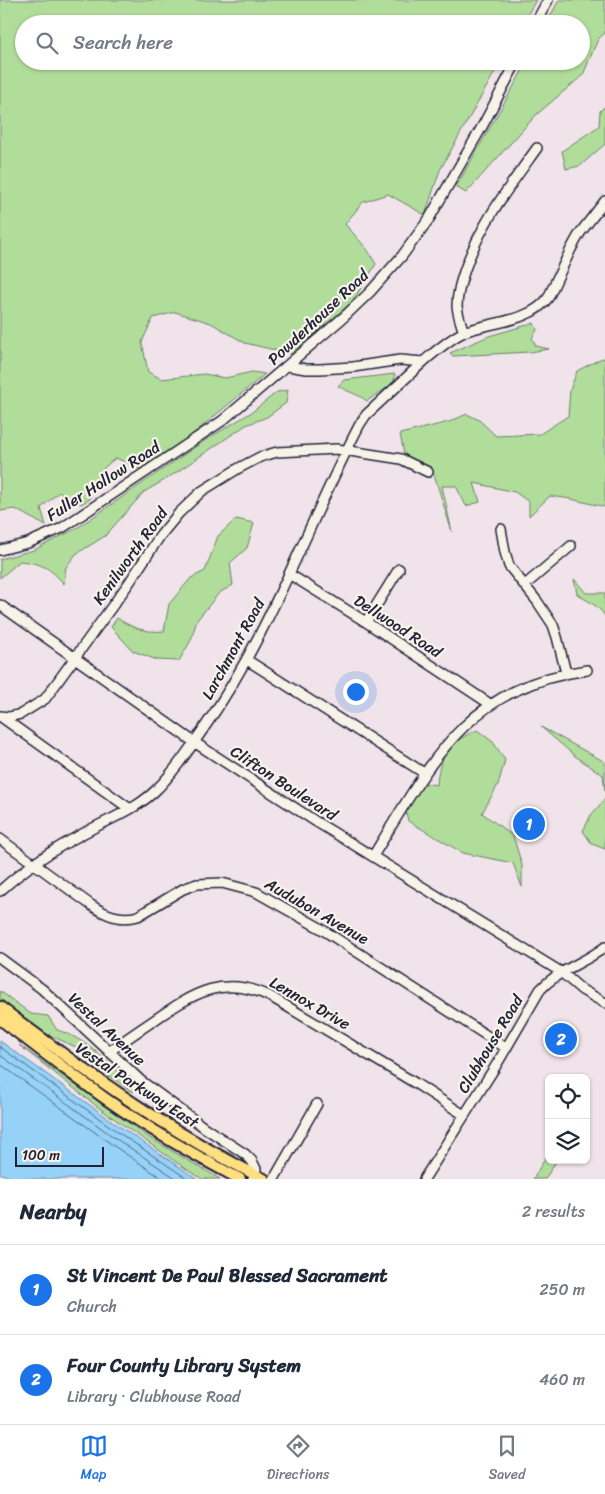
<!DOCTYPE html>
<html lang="en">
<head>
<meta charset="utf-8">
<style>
	body { margin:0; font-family:Sriracha,sans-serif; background:#f2f2f3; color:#1f2937 }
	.controls { position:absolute; right:15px; bottom:15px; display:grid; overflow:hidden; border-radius:8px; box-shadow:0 1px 4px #0004 }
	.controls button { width:45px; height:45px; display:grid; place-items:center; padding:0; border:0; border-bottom:1px solid #e0e1e3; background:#fff; color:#1f2937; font:25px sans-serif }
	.scale { position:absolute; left:15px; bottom:12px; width:89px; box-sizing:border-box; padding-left:5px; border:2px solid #22223b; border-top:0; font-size:14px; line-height:18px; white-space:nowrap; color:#22223b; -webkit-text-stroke:4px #f7f3e8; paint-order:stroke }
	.you { position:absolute; left:355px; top:691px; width:18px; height:18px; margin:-12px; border:4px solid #fff; border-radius:50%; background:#1a73e8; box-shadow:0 0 0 8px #1a73e833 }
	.badge { display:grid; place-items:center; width:32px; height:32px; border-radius:50%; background:#1a73e8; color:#fff; font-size:16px; font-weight:700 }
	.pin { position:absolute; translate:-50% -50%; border:2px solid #fff; box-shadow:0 1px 5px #0006 }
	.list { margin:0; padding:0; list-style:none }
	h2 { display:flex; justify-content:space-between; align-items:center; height:65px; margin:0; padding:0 20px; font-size:21px }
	h2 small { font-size:16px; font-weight:400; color:#747a83 }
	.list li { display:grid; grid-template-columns:32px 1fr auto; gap:15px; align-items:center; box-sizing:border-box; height:90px; padding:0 20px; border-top:1px solid #e0e1e3 }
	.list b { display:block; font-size:19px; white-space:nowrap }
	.list p { margin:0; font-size:16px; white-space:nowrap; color:#747a83 }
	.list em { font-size:16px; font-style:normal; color:#747a83 }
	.icon { flex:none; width:28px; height:28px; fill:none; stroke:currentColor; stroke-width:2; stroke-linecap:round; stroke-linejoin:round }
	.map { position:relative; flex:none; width:605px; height:1179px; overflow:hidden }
	.search { position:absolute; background:#fff; box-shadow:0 1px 4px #0004; left:15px; right:15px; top:15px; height:55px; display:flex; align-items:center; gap:12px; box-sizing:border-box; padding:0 18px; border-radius:28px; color:#747a83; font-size:19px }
	.sheet { height:245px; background:#fff }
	nav { display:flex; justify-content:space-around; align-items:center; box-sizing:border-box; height:70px; border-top:1px solid #e0e1e3; background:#fff; font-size:14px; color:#747a83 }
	nav a { display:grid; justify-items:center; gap:2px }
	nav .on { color:#1a73e8 }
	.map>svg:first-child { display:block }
</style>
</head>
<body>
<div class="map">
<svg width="605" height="1179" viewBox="0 0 605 1179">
	<rect width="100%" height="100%" fill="#f0e3e9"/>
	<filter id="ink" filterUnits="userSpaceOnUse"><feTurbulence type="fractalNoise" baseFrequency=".02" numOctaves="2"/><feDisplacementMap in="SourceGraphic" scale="10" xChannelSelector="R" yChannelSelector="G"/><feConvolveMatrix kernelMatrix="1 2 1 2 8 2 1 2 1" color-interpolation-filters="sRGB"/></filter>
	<g filter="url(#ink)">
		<path fill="#b1dd9b" stroke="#6a806b" d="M0 0H536L522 24H24V61H501L440 170 425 215 388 194 363 202 345 224 367 249 376 264 353 301 291 354 245 343 211 323 175 312 153 318 142 342 148 372 162 379 204 374 225 378 252 372 265 374 176 448 140 469 116 458C100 469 93 480 90 499L81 504 59 492 41 508 46 526 15 509 0 511Z
			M559 0H605V33L598 39 583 75 536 115 466 193 456 187 528 61H581V24H546Z
			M605 106V144L580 166 566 169 562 151 599 126 600 111Z
			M534 323 537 330 532 338 536 346 549 349 530 352 453 356 450 353 489 336Z
			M602 358 605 359V507L571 499 550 496 529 516V502L515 492 474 483 480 502 466 506 456 486H442L452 532 432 468 404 454 400 434 449 422 467 414 479 420 496 436 540 434 568 416 570 390 577 371Z
			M395 374 394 383 367 401C358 394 348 392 338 386L344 380Z
			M288 390 286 403 267 417 246 425 168 478 144 492 105 536 76 554 66 567 64 584C49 567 43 564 20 561L0 578V559L34 550 77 528 204 441 252 412 277 392Z
			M236 519 254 523 247 548 230 563 233 585 219 593 197 620 191 640 179 661 157 660 133 651 111 627 117 618C132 628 146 633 164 631L169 604 191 578 205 571 218 536Z
			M574 579 586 593H605V616C598 605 587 601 577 594Z
			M541 727 605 762V791L603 775 575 756Z
			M477 730 493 742 505 760 498 785 482 813 513 836 522 865V887L513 863 463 853 408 821 406 812 421 783 437 785C438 757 451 741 477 730Z
			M605 799V849L592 844 583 831 591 815Z
			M0 991 31 1014 48 1016 57 1030C91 1040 110 1067 137 1088L133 1092 98 1069 93 1055 45 1033 0 999Z
			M19 1045 150 1138 220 1179H202L183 1167 99 1108Z
			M549 1152V1160H557L545 1179H533Z"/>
		<path fill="#96d2f7" stroke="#688cac" d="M0 1041 125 1130 197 1179H13L0 1173Z"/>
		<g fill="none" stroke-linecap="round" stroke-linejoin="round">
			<path stroke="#506886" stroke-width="1" d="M0 1047 122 1135 188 1179
				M0 1055 118 1140 177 1179
				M0 1064 114 1146 163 1179"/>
			<defs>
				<path id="minor" d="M535 24 548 0
					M464 332C461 324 458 316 457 306 457 293 461 281 465 269 481 223 509 187 537 148
					M288 366 306 369H320L353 367 400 360 423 362C436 351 449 339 464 332 489 322 531 322 548 298L571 249 580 233 605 201
					M501 529 505 552 509 566 537 601 553 625 557 637 566 673
					M0 550 28 543 62 528 222 421 345 316 370 292 402 256 429 219 483 125 517 61
					M289 574 366 622 490 704
					M525 585 571 546
					M0 605 194 742 315 821 561 972 582 990 605 1003
					M366 622 399 569
					M247 660 424 773
					M0 716 9 717 21 714 45 699 129 583 160 536 179 513 202 491 239 468 260 457 277 452 337 449 401 459 428 472
					M0 716 130 809
					M0 839 91 905C106 915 120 921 138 916L183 889 197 884 222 883 256 892 320 928 506 1048
					M373 856C431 762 466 687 587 670
					M0 891C25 868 54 849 84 833 109 819 138 809 158 788 176 770 190 748 204 728 270 634 307 525 360 424L366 415 423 362
					M0 958 42 989 140 1080 205 1128 245 1154 252 1161 256 1169 253 1179
					M109 1052C123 1041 138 1031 153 1021 193 993 225 973 273 998L415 1083 464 1115
					M274 1179 317 1104
					M424 1179 497 1064 540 990C559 969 583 964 605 947"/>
				<path id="major" d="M0 1007C84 1071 169 1132 264 1179
					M0 1019C35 1046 70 1073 106 1099 149 1129 194 1155 240 1179"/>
			</defs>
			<use href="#minor" stroke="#22223b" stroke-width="12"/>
			<use href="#major" stroke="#22223b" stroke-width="14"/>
			<use href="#minor" stroke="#f7f3e8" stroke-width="9"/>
			<use href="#major" stroke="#ffdf80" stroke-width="10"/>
		</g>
	</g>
	<g text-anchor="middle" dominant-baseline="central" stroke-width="4.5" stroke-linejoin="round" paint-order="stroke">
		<g font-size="16" fill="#22223b" stroke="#f7f3e8">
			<text transform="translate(318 317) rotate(-43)">Powderhouse Road</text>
			<text transform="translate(103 481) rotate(-33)">Fuller Hollow Road</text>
			<text transform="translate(130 556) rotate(-54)">Kenilworth Road</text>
			<text transform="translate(398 626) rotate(33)">Dellwood Road</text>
			<text transform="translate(233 649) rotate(-61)">Larchmont Road</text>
			<text transform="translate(284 783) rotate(33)">Clifton Boulevard</text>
			<text transform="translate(317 911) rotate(30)">Audubon Avenue</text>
			<text transform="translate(310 1003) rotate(30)">Lennox Drive</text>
			<text transform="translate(107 1029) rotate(43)">Vestal Avenue</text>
			<text transform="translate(490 1044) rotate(-59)">Clubhouse Road</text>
			<text transform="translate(137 1085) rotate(33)">Vestal Parkway East</text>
		</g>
	</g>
</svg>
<div class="controls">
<button><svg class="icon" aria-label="locate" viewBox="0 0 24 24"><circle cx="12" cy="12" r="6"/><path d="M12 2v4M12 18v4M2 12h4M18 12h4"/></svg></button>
<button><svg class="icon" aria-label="layers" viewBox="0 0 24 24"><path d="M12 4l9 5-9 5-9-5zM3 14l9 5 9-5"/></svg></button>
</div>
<div class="scale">100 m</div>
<div class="you"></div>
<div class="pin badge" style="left:529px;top:824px">1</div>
<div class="pin badge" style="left:561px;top:1039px">2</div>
<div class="search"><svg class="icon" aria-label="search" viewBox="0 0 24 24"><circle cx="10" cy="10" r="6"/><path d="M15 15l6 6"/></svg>Search here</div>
</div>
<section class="sheet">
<h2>Nearby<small>2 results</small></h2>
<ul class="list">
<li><span class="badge">1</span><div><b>St Vincent De Paul Blessed Sacrament</b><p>Church</p></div><em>250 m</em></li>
<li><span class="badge">2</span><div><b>Four County Library System</b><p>Library · Clubhouse Road</p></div><em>460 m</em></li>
</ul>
</section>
<nav>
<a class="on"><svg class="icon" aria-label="map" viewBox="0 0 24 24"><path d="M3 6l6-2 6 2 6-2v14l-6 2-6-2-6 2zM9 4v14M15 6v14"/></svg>Map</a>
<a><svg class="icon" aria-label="directions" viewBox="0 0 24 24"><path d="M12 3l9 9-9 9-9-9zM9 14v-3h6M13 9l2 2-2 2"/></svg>Directions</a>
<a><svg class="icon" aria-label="saved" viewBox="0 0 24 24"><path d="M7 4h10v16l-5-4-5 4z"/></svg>Saved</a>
</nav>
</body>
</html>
